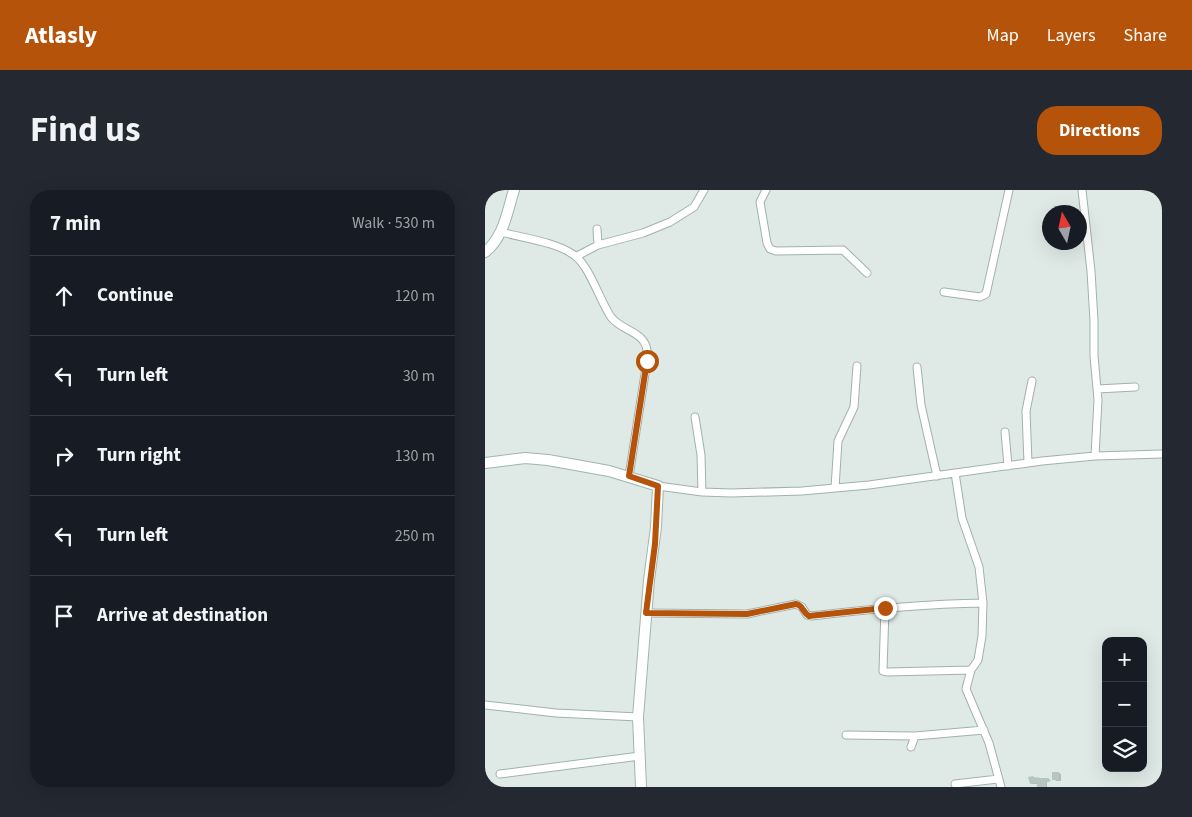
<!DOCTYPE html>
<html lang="en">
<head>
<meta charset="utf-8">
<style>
	body { margin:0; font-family:"Source Sans 3",sans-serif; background:#242831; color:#f1f3f6 }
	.controls { position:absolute; right:15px; bottom:15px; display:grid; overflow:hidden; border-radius:10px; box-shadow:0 5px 20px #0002 }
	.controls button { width:45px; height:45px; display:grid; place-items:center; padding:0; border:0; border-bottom:1px solid #363941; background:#171b24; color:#f1f3f6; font:25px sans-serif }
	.compass { position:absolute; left:557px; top:15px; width:45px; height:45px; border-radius:50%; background:#171b24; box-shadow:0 5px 20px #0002; rotate:351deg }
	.stop { position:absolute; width:15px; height:15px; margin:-11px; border:4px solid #b45309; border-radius:50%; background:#fff }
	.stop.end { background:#b45309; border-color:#fff; box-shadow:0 1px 5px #0008 }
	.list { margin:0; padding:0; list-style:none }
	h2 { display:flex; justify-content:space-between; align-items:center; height:65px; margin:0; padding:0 20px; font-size:21px }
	h2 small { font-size:16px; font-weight:400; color:#9ea1a6 }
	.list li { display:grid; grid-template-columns:32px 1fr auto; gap:15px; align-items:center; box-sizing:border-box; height:80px; padding:0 20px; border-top:1px solid #363941 }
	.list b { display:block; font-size:19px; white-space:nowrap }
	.list em { font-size:16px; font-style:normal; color:#9ea1a6 }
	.icon { flex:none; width:28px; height:28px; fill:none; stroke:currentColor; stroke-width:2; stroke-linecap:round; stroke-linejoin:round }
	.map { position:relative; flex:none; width:677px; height:597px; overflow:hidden; border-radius:20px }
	header { display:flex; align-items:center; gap:30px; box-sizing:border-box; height:70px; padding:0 25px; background:#b45309; color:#fff }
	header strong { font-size:24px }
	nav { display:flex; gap:28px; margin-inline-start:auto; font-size:18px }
	.intro { display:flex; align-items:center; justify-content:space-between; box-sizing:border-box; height:120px; padding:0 30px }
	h1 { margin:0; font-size:35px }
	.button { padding:12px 22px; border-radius:20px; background:#b45309; color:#fff; font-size:18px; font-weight:700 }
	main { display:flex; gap:30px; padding:0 30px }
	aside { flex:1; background:#171b24; border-radius:20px; box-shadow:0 5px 20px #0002 }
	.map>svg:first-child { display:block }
</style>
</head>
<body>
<header>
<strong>Atlasly</strong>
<nav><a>Map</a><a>Layers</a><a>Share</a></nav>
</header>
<div class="intro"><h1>Find us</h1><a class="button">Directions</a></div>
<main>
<aside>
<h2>7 min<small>Walk · 530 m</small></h2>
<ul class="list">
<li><svg class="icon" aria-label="ahead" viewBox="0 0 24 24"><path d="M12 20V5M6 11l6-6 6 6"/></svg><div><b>Continue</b></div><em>120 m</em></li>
<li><svg class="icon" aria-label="left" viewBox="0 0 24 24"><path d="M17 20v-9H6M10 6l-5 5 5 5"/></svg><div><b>Turn left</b></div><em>30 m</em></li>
<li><svg class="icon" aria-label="right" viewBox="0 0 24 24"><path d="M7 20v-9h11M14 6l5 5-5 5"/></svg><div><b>Turn right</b></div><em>130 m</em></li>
<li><svg class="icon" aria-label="left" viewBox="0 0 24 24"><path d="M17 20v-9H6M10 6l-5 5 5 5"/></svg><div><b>Turn left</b></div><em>250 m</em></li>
<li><svg class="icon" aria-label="arrive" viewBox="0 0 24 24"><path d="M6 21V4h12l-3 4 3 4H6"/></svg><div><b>Arrive at destination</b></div></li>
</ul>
</aside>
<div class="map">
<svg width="677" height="597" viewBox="0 0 677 597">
	<rect width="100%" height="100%" fill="#dfeae6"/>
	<path fill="#0003" d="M574 583 576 584V591H571L569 589Z
		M548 587 564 589 566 591 562 592V597H553V594H546Z"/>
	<path fill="#b5c5bf" d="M567 582H574V590H567Z
		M548 586 549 588H564V591L561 592V597H552V593L545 594 543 587Z"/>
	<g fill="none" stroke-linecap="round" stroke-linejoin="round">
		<defs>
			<path id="street" d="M281 0 275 12 282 53 285 59 291 61 358 60 382 83
				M597 0 606 81 609 131V166L613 210 610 266
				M112 39 113 55
				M16 42C38 48 71 52 89 65 104 75 115 111 126 127 139 144 166 140 162 171L144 286
				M92 66 113 55 158 43 185 32 209 17 219 0
				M459 102 495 107 501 104 524 0
				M432 177 436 215 452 286
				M612 199 650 197
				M210 227 216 265 217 302
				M520 242 523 276
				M543 273 541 221 547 191
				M470 283 477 328 494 377 498 413 497 446 493 470 486 480 481 499 504 553 516 597
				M173 296 217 302 246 303 317 301 384 295 557 271 610 266 677 264
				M350 298 353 251 369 217 372 176
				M400 418 398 481 403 482 486 480
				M161 423 262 424 311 414 317 417 322 425 327 426C384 419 441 414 498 413
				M0 515 71 523 153 527
				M361 545 430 546
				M426 557 430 546 499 540
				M15 584 155 566
				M470 594 513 589"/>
			<path id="secondary" d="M0 62C19 47 22 22 29 0
				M0 273 40 268 63 270 124 281 173 296 171 337 164 390 153 527 156 597"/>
		</defs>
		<use href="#street" stroke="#a2b1ad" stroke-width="9"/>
		<use href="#secondary" stroke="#9fb5ae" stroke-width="12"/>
		<use href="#street" stroke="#fff" stroke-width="7"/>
		<use href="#secondary" stroke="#fff" stroke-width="10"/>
	</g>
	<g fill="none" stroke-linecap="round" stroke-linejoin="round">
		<path stroke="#b45309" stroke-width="6" d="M162 171 144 286 173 296 170 354 161 423 262 424 311 414C318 415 318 423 324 426L400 418"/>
	</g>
</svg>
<div class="controls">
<button>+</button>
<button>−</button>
<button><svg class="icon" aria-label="layers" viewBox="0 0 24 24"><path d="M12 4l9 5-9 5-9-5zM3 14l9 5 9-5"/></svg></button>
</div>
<svg class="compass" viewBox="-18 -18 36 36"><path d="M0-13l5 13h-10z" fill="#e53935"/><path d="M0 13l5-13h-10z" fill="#9ea1a6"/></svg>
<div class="stop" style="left:162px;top:171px"></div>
<div class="stop end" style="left:400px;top:418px"></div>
</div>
</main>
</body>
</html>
